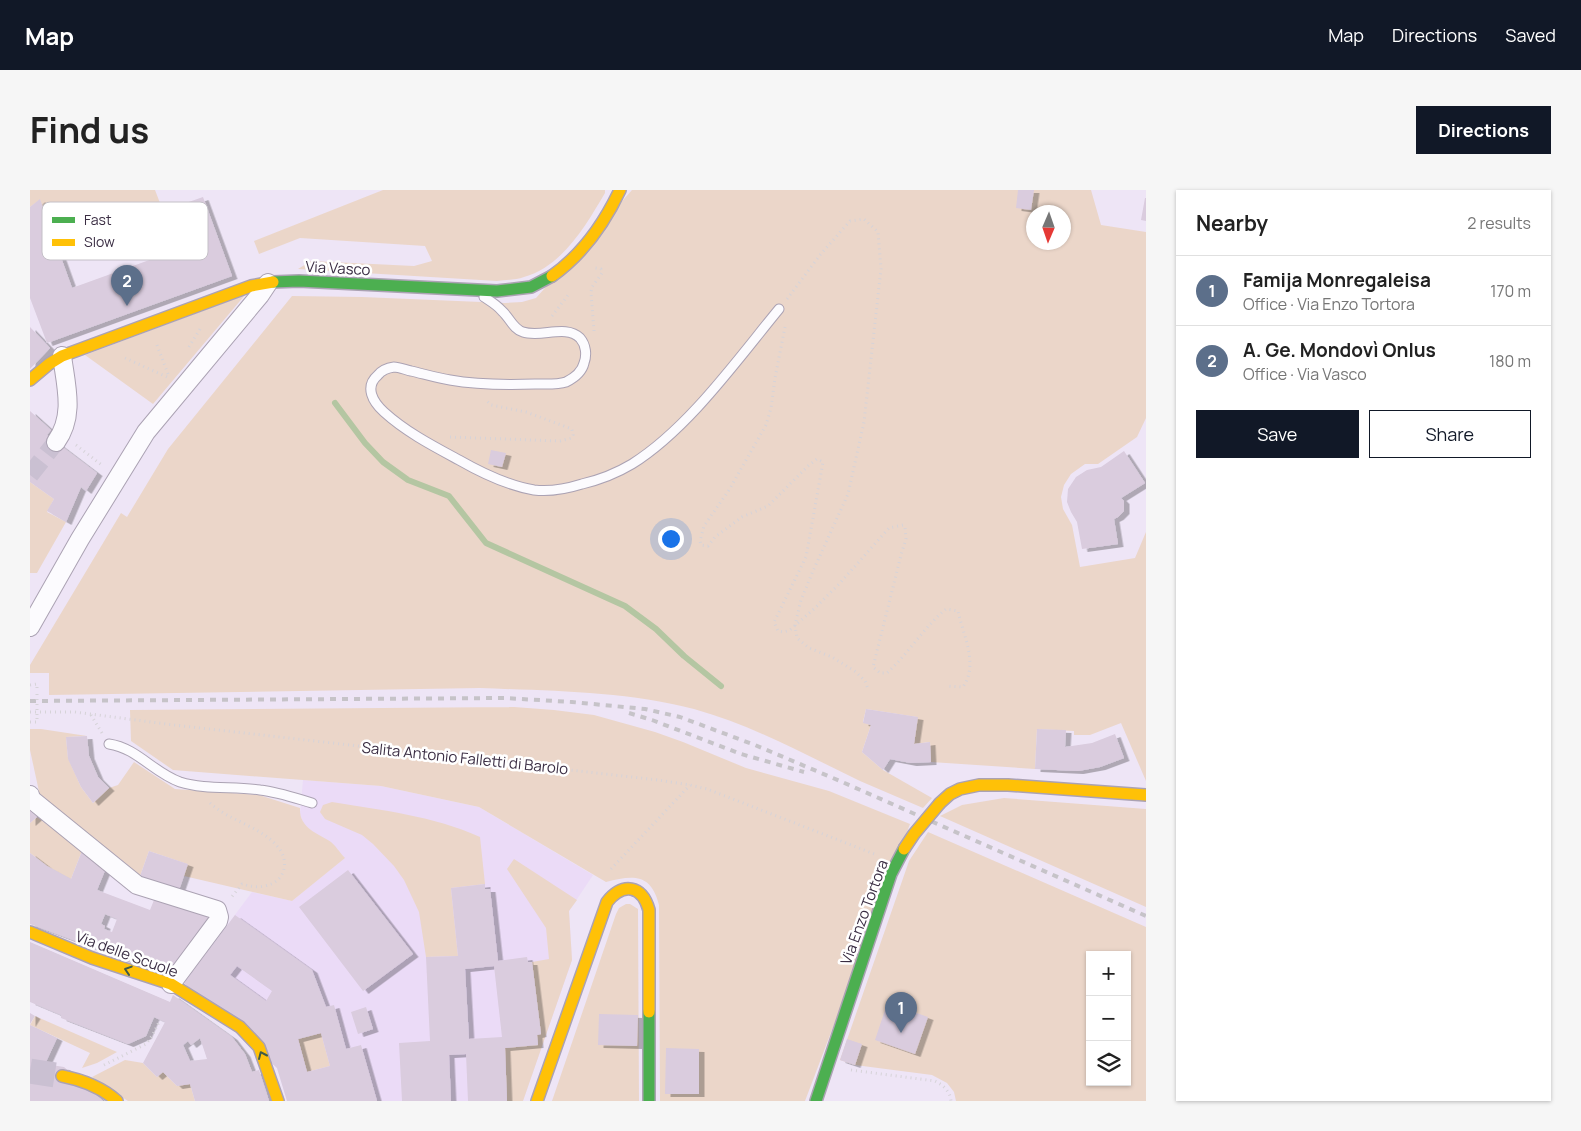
<!DOCTYPE html>
<html lang="en">
<head>
<meta charset="utf-8">
<style>
	body { margin:0; font-family:Manrope,sans-serif; background:#f6f6f6; color:#222 }
	.controls { position:absolute; right:15px; bottom:15px; display:grid; overflow:hidden; border-radius:0px; box-shadow:0 1px 4px #0004 }
	.controls button { width:45px; height:45px; display:grid; place-items:center; padding:0; border:0; border-bottom:1px solid #e0e0e0; background:#fff; color:#222; font:25px sans-serif }
	.compass { position:absolute; left:996px; top:15px; width:45px; height:45px; border-radius:50%; background:#fff; box-shadow:0 1px 4px #0004; rotate:182deg }
	.you { position:absolute; left:640px; top:348px; width:18px; height:18px; margin:-12px; border:4px solid #fff; border-radius:50%; background:#1a73e8; box-shadow:0 0 0 8px #1a73e833 }
	.badge { display:grid; place-items:center; width:32px; height:32px; border-radius:50%; background:#111827; color:#fff; font-size:16px; font-weight:700 }
	.pin { position:absolute; translate:-50% -41px; filter:drop-shadow(0 1px 2px #0008) }
	.pin::after { content:''; position:absolute; top:26px; width:18px; height:15px; background:inherit; clip-path:polygon(0 0,100% 0,50% 100%) }
	.list { margin:0; padding:0; list-style:none }
	h2 { display:flex; justify-content:space-between; align-items:center; height:65px; margin:0; padding:0 20px; font-size:21px }
	h2 small { font-size:16px; font-weight:400; color:#767676 }
	.list li { display:grid; grid-template-columns:32px 1fr auto; gap:15px; align-items:center; box-sizing:border-box; height:70px; padding:0 20px; border-top:1px solid #e0e0e0 }
	.list b { display:block; font-size:19px; white-space:nowrap }
	.list p { margin:0; font-size:16px; white-space:nowrap; color:#767676 }
	.list em { font-size:16px; font-style:normal; color:#767676 }
	.actions { display:flex; gap:10px; padding:15px 20px }
	.actions a { flex:1; padding:11px 0; border:1px solid #111827; border-radius:0px; text-align:center; font-size:18px; color:#111827 }
	.actions .main { background:#111827; color:#fff }
	.icon { flex:none; width:28px; height:28px; fill:none; stroke:currentColor; stroke-width:2; stroke-linecap:round; stroke-linejoin:round }
	.map { position:relative; flex:none; width:1116px; height:911px; overflow:hidden; border-radius:0px }
	header { display:flex; align-items:center; gap:30px; box-sizing:border-box; height:70px; padding:0 25px; background:#111827; color:#fff }
	header strong { font-size:24px }
	nav { display:flex; gap:28px; margin-inline-start:auto; font-size:18px }
	.intro { display:flex; align-items:center; justify-content:space-between; box-sizing:border-box; height:120px; padding:0 30px }
	h1 { margin:0; font-size:35px }
	.button { padding:12px 22px; border-radius:0px; background:#111827; color:#fff; font-size:18px; font-weight:700 }
	main { display:flex; gap:30px; padding:0 30px }
	aside { flex:1; background:#fff; border-radius:0px; box-shadow:0 1px 4px #0004 }
	.map>svg:first-child { display:block }
</style>
</head>
<body>
<header>
<strong>Map</strong>
<nav><a>Map</a><a>Directions</a><a>Saved</a></nav>
</header>
<div class="intro"><h1>Find us</h1><a class="button">Directions</a></div>
<main>
<div class="map">
<svg width="1116" height="911" viewBox="0 0 1116 911">
	<defs>
		<filter id="shadow"><feDropShadow dx="5.5" dy="3" stdDeviation="0" flood-color="#0004"/></filter>
	</defs>
	<rect width="100%" height="100%" fill="#eee5f6"/>
	<path fill="#ebdbf7" d="M273 590 351 596 449 617 563 685 539 721 542 770 493 911H257L247 878 154 793 222 702 262 711 314 668 274 635 270 624Z"/>
	<path fill="#ebd6c9" fill-rule="evenodd" d="M0 0H125L133 21 28 60 10 10 0 17Z
		M353 0H575V3C556 35 533 76 494 87 486 90 476 90 467 91L268 79 281 71 384 76 402 71 395 56 270 48 229 64 224 51Z
		M602 0H1061L1071 35 1116 42V228L1107 247 1068 274H1055L1041 284 1034 295 1031 307 1033 319 1042 335 1050 377 1105 368 1116 342V591L1091 533 1060 545H1044V541L1007 539 1005 579 901 572 900 552 884 554 887 527 836 519 833 532 841 535 832 562 853 580 902 608 893 618C872 609 851 600 830 591 776 565 722 535 664 519 594 501 521 501 450 498L19 505V483H0V475L91 323 97 327 138 259 262 106 332 107 475 113 492 112 506 108ZM1004 22H1034V52H1004Z
		M215 105 123 214 55 165Z
		M0 292 24 309 17 322 36 332 7 383H0Z
		M484 517 524 520 564 525 625 542 653 552 716 578 799 601 880 634 775 911H630L629 715C621 683 603 685 576 692L449 617 351 596 143 580 101 551 100 520Z
		M0 539H11L57 546 36 547 38 568 51 597 63 613 79 598 88 595 104 572 145 599 229 605 270 618C269 638 287 643 301 652 306 656 310 663 315 668L262 711 154 686 157 674 119 661 109 689 97 680 99 676 10 606 0 560Z
		M974 608 1116 619V717L910 626 932 615Z
		M302 612C351 620 404 626 450 647L455 694 421 698 428 766 396 767 389 722 374 690 364 676 343 654 332 645 295 629 290 622 293 615Z
		M7 627 52 661 41 689 17 676 0 663V633Z
		M898 642 1116 737V911H926L924 902 917 893 902 885 825 875 810 870 879 671ZM1060 765H1097V892H1060Z
		M484 669 547 710 539 721 542 770 493 911H477L475 858 508 854 507 845 511 844 502 772 519 769 516 738 477 679Z
		M596 714H600L608 719 609 911H522L586 724 589 718Z
		M5 826 87 862 67 873 52 878 60 863 0 835Z
		M291 843 300 876 277 882 268 849Z
		M95 870 113 873 127 887 133 882 147 896 160 894 165 911H98L62 887Z"/>
	<g fill="none" stroke-linecap="round" stroke-linejoin="round">
		<path stroke="#b4c6a2" stroke-width="6" d="M305 213 335 253 353 272 378 290 419 306 456 353 595 416 626 439 654 466 691 496"/>
	</g>
	<path fill="#daccde" fill-rule="evenodd" filter="url(#shadow)" d="M988 0H1004L1001 20 986 18Z
		M173 7 202 86 17 153 0 108V17L10 9 42 98 147 60 133 21Z
		M1115 8H1116V31L1111 30Z
		M0 137 20 158 0 179Z
		M0 221 21 240 17 245 67 283 56 301 51 297 36 332 17 321 24 309 0 292Z
		M461 260 476 263 472 277 458 274Z
		M1094 261 1115 293 1091 308 1094 311V321L1088 327 1084 329 1088 354 1052 359 1047 332 1041 322 1037 312 1038 299 1046 287 1057 280 1071 277Z
		M836 519 888 527 884 554 900 552 901 572 881 573 860 569 853 580 832 562 841 535 833 533Z
		M1007 539 1036 540 1035 557 1062 553 1085 544 1094 568 1070 577 1048 581 1005 579Z
		M57 546 59 566 68 587 79 598 63 613 51 597 38 569 36 547Z
		M0 621 7 627 0 633Z
		M52 661 76 678 67 700 120 720 124 710 178 727 136 785 0 734V663L17 676 41 689ZM75 724 87 729 82 742 74 739 75 736 71 734Z
		M119 661 158 674 148 703 109 689Z
		M318 680 383 764 333 801 269 717Z
		M455 694V699H460L468 771 497 767 498 772H502L511 844 507 845 508 855 475 858 477 911H438L436 864 419 865 421 911H372L369 853 400 851 396 767 428 766 421 698ZM464 776 472 847 439 849 435 779Z
		M205 725 282 780 296 817 304 815 316 859 331 855 347 911H257L247 878 154 793ZM207 776 242 801 236 811 200 785ZM291 843 300 876 277 882 268 849Z
		M0 752 140 812 143 805 202 847 215 864 222 882 229 880 239 911H165L160 894 147 896 133 882 127 887 113 873 135 832 124 827 116 846 98 854 31 828V825L0 812ZM170 848 177 869 160 871 153 855 158 851 161 855Z
		M336 817 343 839 328 844 321 822Z
		M856 817 874 823 875 819 898 827 885 864 845 850Z
		M0 823 5 826 0 834Z
		M569 824 608 825 607 856 568 855Z
		M0 835 27 848 15 874 34 877 73 911H0Z
		M817 849 832 854 825 875 810 870Z
		M636 858 669 859V904H635Z"/>
	<g fill="none" stroke-linecap="round" stroke-linejoin="round">
		<path stroke="#cac0d2" stroke-width="18" stroke-dasharray="18 9" stroke-linecap="butt" d="M0 285 26 252"/>
		<path stroke="#cac0d2" stroke-width="25" stroke-dasharray="25 12" stroke-linecap="butt" d="M0 881 32 886"/>
		<defs>
			<path id="lane" d="M454 107C460 111 467 115 472 121 480 128 483 139 493 142 511 148 536 134 550 148 556 155 557 165 554 173 552 182 544 188 536 192 527 195 515 194 505 194 477 195 448 195 420 190 407 188 394 184 381 181 376 180 369 177 364 177 357 178 352 180 348 185 334 197 343 212 354 222 376 242 403 256 429 270 450 282 480 296 504 300 520 302 536 299 552 294 569 290 587 283 602 274 658 239 707 170 749 119
				M79 554C107 558 124 583 150 592 175 600 204 596 230 600 248 602 265 608 282 613"/>
			<path id="street" d="M26 252C45 226 36 196 32 166
				M0 437 50 349 116 242 230 105 238 93
				M0 605 1 609 107 695 187 720 189 727 188 731 141 794"/>
			<path id="fast" d="M243 92 269 91 467 101 501 97 522 86
				M619 822V911
				M786 911 861 684 874 659"/>
			<path id="slow" d="M522 86C553 64 574 34 590 0
				M0 190 19 174 32 166 221 96 243 92
				M910 613 920 604 930 599 949 595H978L1116 605
				M0 742 62 768 141 794 210 837 229 857 248 911
				M32 886C53 890 71 897 87 911
				M507 911 577 712C593 692 612 695 619 720V822"/>
		</defs>
		<use href="#lane" stroke="#aba2b3" stroke-width="11"/>
		<use href="#street" stroke="#aba2b3" stroke-width="20"/>
		<use href="#fast" stroke="#aba2b3" stroke-width="14"/>
		<use href="#slow" stroke="#aba2b3" stroke-width="14"/>
		<path stroke="#d6d3d8" stroke-width="3" stroke-dasharray="1 4" stroke-linecap="butt" d="M757 109 790 65 820 31 834 29 848 42 851 79 834 232 818 304 783 381 771 410 765 435 767 448 779 458 802 467 826 482 835 491 838 499
			M522 126 538 105
			M755 137 745 188 741 218 736 235 699 300 674 336 670 351 671 355 678 356 685 347 712 327 738 316 778 276 787 269 793 272 776 367 744 432 748 441 754 442 760 440 785 418 810 393 859 338 873 335 875 337 876 349 871 365 843 477 850 483H857C879 463 894 437 916 419L928 421C933 445 949 474 933 497L916 496
			M564 141 561 102 562 97 572 83 571 79 565 78
			M127 155 138 184
			M159 157 170 139
			M95 168 137 187
			M420 247 530 251 542 248 543 245 542 239 496 222 461 215 456 210
			M46 255 73 276
			M0 495 7 494V501
			M0 522H45L144 535 628 590 660 595 677 599 847 665
			M61 525 72 543
			M0 532H7V525
			M180 613C199 631 230 636 247 656 261 671 255 693 234 696 227 698 219 696 212 694L200 709
			M581 679 660 595
			M74 875 116 854 122 846 130 830
			M821 880 905 891C913 895 920 901 921 911"/>
		<use href="#lane" stroke="#fcfbfe" stroke-width="9"/>
		<use href="#street" stroke="#fcfbfe" stroke-width="18"/>
		<use href="#fast" stroke="#4caf50" stroke-width="11"/>
		<use href="#slow" stroke="#ffc107" stroke-width="11"/>
		<path stroke="#c6c3c8" stroke-width="4" stroke-dasharray="6 6" stroke-linecap="butt" d="M0 511 474 508 542 512 615 519 650 527 725 555 810 591 1116 726
			M599 523 622 530 711 564 774 582"/>
		<defs>
			<path id="slow-bridge" d="M874 659 884 644 910 613"/>
		</defs>
		<use href="#slow-bridge" stroke="#aba2b3" stroke-width="14" stroke-linecap="butt"/>
		<path stroke="#d6d3d8" stroke-width="3" stroke-dasharray="1 4" stroke-linecap="butt" d="M7 525V501"/>
		<use href="#slow-bridge" stroke="#ffc107" stroke-width="11"/>
	</g>
	<defs><path id="oneway-chevron" d="M-2-3.5L2.5 0L-2 3.5" fill="none" stroke-width="1.6" stroke-linecap="round" stroke-linejoin="round" transform="scale(1.25)"/></defs>
	<g stroke="#405a48">
		<use href="#oneway-chevron" transform="translate(98 780) rotate(-162)"/>
		<use href="#oneway-chevron" transform="translate(232 865) rotate(-114)"/>
	</g>
	<g text-anchor="middle" dominant-baseline="central" stroke-width="5" stroke-linejoin="round" paint-order="stroke">
		<g font-size="15" fill="#3a2d43" stroke="#fff">
			<text transform="translate(308 78) rotate(3)">Via Vasco</text>
			<text transform="translate(435 568) rotate(6)">Salita Antonio Falletti di Barolo</text>
			<text transform="translate(834 722) rotate(-70)">Via Enzo Tortora</text>
			<text transform="translate(97 764) rotate(20)">Via delle Scuole</text>
		</g>
	</g>
	<rect x="12" y="12" width="166" height="58" rx="8" fill="#fff" stroke="#c4c0c7" stroke-width="1"/>
	<rect x="22" y="27" width="23" height="6" fill="#4caf50"/>
	<rect x="22" y="49" width="23" height="7" fill="#ffc107"/>
	<g font-size="14" fill="#3a2d43">
		<text x="54" y="35">Fast</text>
		<text x="54" y="57">Slow</text>
	</g>
</svg>
<div class="controls">
<button>+</button>
<button>−</button>
<button><svg class="icon" aria-label="layers" viewBox="0 0 24 24"><path d="M12 4l9 5-9 5-9-5zM3 14l9 5 9-5"/></svg></button>
</div>
<svg class="compass" viewBox="-18 -18 36 36"><path d="M0-13l5 13h-10z" fill="#e53935"/><path d="M0 13l5-13h-10z" fill="#767676"/></svg>
<div class="you"></div>
<div class="pin badge" style="left:871px;top:843px;background:#5c6f8a">1</div>
<div class="pin badge" style="left:97px;top:116px;background:#5c6f8a">2</div>
</div>
<aside>
<h2>Nearby<small>2 results</small></h2>
<ul class="list">
<li><span class="badge" style="background:#5c6f8a">1</span><div><b>Famija Monregaleisa</b><p>Office · Via Enzo Tortora</p></div><em>170 m</em></li>
<li><span class="badge" style="background:#5c6f8a">2</span><div><b>A. Ge. Mondovì Onlus</b><p>Office · Via Vasco</p></div><em>180 m</em></li>
</ul>
<div class="actions"><a class="main">Save</a><a>Share</a></div>
</aside>
</main>
</body>
</html>
